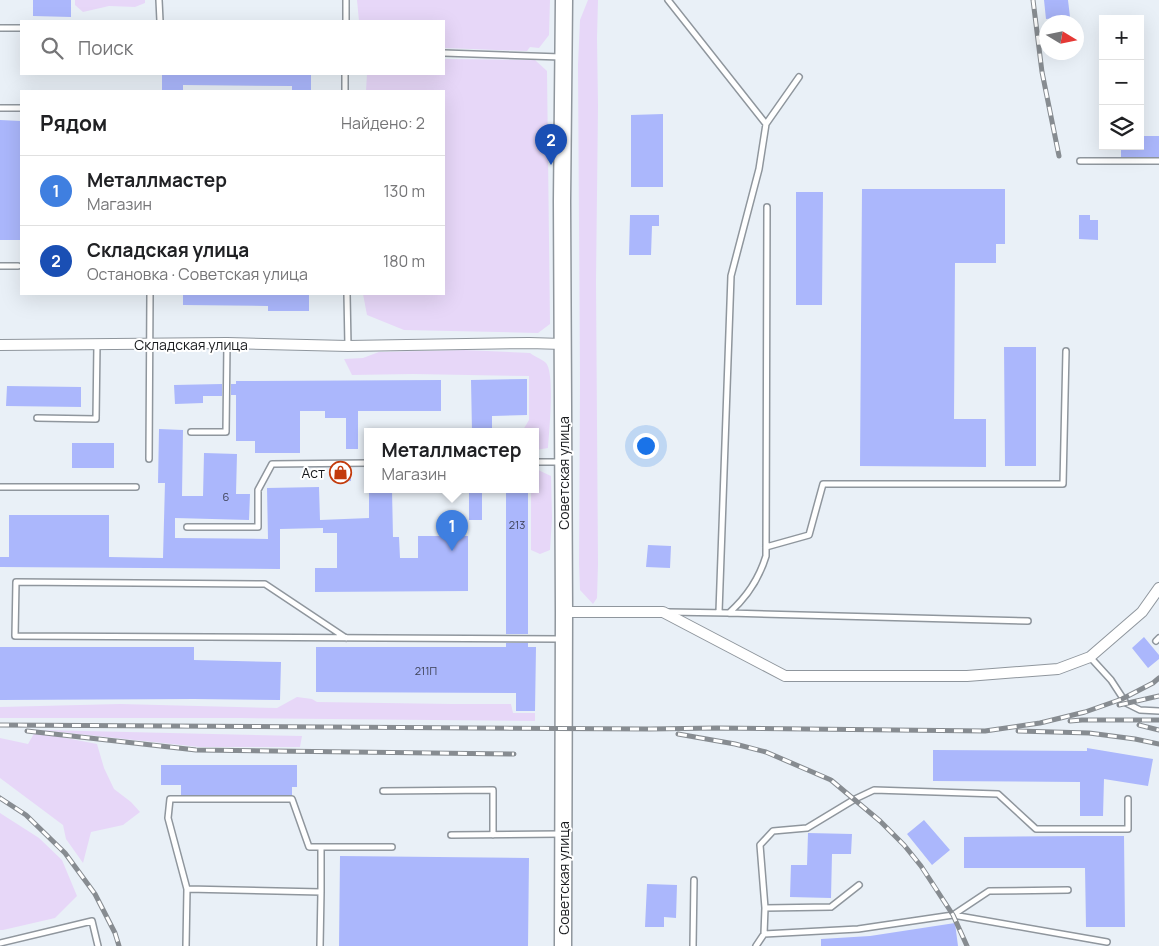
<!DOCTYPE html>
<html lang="ru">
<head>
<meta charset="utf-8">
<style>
	body { margin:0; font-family:Manrope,sans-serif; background:#f2f2f2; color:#202124 }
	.controls { position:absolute; right:15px; top:15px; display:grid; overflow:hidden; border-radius:0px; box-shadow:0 5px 20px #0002 }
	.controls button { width:45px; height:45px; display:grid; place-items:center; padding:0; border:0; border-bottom:1px solid #e0e0e0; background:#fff; color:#202124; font:25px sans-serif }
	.compass { position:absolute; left:1039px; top:15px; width:45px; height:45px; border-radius:50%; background:#fff; box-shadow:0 5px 20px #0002; rotate:100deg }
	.you { position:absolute; left:645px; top:445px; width:18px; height:18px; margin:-12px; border:4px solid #fff; border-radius:50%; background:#1a73e8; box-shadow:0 0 0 8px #1a73e833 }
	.badge { display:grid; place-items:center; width:32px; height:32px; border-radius:50%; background:#c33b0c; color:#fff; font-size:16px; font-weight:700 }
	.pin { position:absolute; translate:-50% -41px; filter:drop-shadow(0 1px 2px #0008) }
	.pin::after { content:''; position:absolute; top:26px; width:18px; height:15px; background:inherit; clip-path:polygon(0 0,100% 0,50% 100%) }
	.popup { position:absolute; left:364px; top:428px; width:175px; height:65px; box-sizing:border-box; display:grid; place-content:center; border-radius:0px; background:#fff; filter:drop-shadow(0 1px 4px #0005); font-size:16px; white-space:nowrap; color:#757577 }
	.popup b { font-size:19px; color:#202124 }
	.popup::after { content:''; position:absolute; left:50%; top:100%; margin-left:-10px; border:10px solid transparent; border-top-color:#fff }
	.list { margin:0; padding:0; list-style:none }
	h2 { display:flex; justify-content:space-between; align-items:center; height:65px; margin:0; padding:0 20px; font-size:21px }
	h2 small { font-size:16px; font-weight:400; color:#757577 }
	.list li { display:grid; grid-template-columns:32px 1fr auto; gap:15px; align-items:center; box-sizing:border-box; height:70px; padding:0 20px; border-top:1px solid #e0e0e0 }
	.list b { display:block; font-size:19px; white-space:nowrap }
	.list p { margin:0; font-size:16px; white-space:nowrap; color:#757577 }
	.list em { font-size:16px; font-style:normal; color:#757577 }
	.icon { flex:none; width:28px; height:28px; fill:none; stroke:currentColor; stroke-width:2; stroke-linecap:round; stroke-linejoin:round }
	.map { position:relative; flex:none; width:1159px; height:946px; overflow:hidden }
	.search { position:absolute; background:#fff; box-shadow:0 5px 20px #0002; left:20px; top:20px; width:425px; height:55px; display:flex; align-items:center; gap:12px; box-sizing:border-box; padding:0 18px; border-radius:0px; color:#757577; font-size:19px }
	.panel { position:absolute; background:#fff; box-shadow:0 5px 20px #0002; left:20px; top:90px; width:425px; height:205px; border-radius:0px }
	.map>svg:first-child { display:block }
</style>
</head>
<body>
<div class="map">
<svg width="1159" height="946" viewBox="0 0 1159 946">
	<rect width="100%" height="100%" fill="#e9f0f7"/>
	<path fill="#e7d7f8" d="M75 0H145V3L135 7 109 6 83 12 75 5Z
		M357 0H550L549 35 539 48 530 47 527 51 444 48V21H359Z
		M588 0H598L597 38 598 106 596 282 598 564 597 598 593 604 580 590 579 564 580 381 578 65 580 20Z
		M444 59 535 60 547 71 550 324 538 333 404 330 367 315 363 294H444V91H366L367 74H444Z
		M464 350 530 353C534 356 543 360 546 363 555 373 549 432 548 448L536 450V432H524L523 430 529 420V376L413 374 352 375 344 359 363 358 379 352Z
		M536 469 551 476 552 518 550 550 540 554 531 550V490H536Z
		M297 697 312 699 317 702 452 704H511L513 713H535V721L241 718H0V707L120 704 277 708Z
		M41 730 302 736 300 747H200Z
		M35 732 97 744 104 768 114 789 131 802 140 812 123 825 91 832 83 863 66 839 63 825 0 778V738L28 744Z
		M0 813 39 838 62 860 77 896 55 918 3 930H0Z"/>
	<path fill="#abb7fc" d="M33 0H71V17L33 16Z
		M1044 0H1068L1070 17 1046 19Z
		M162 74H311V91H292V86L183 85V91H162Z
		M663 114V187H631V115Z
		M0 120 21 121V240H0Z
		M1140 136H1159V157H1121V146H1140Z
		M862 189H1005V244H996V263H955L954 419H986V467L860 466Z
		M796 192H823L822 305H796Z
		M630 215H659V226H652L651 255H629Z
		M1079 215H1090V220H1098V240L1079 239Z
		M183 294H309V311H268V306L183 305Z
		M1004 347H1036V466H1005Z
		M527 379V415L492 416V432H472L471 380Z
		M441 380V411H358V449H346V418H325V411H300V453H255V441H236V395H231V384H236V381Z
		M222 384V396H203V403L175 404 174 385Z
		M7 386 81 387V407L6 406Z
		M159 429 183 430 182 496H203L204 453 237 454 236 494H250L249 520 175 518V538L268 539 267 488 319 487 320 520 369 518V490H392L393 537H399L400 558H418V536H468V591L315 592V568H337V533H323V528L280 529V569L0 567V557H9V515H109V557L163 558 165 483H158Z
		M72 443H114V468H72Z
		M334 468H351V481L334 482Z
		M469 490H482V520H469Z
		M506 490H528V634H506Z
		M648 545 671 546 670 568 646 567Z
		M1144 637 1159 655V659L1148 668 1132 648Z
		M506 643H528V647H536L535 711H516V693L316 692V647H506Z
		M0 647H194V660L281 662 280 700 194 699 0 700Z
		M1087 748 1153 759 1148 786 1104 779 1103 816H1080V782L933 781V750L1087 751Z
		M161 765H297V787H292V795H181V785H161Z
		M924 820 950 850 932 865 907 834Z
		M808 833 852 834 851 854H832L831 898 790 897 791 865H807Z
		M1085 836H1124L1125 927H1086L1085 868H964V837Z
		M340 856 529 858 528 946H339Z
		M647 884 677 885 676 918 664 917V927H645Z
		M955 923 958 946H821V939L870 936Z"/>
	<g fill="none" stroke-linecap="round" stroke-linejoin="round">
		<defs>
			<path id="lane" d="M159 0 160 21
				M668 0 766 124
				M346 21V0
				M0 28H21
				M444 53 561 57
				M345 91V74
				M0 108H21
				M1080 161H1159
				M0 266H18
				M347 294 348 346
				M37 418 96 419 97 344
				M191 432H226L227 343
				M149 459 150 294
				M536 462H560
				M0 487H136
				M187 527H258V490L272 464 368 463
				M766 547 809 535 823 484H1063L1066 351
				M668 612 729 613 1028 621
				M719 612 731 276 759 169 766 124 799 77
				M729 613C747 597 759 579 766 556L767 207
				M346 638 265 584 16 582 15 636 561 639
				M1156 641 1159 638
				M1090 657 1111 680 1126 703 1140 710 1159 711
				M383 791 493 790V835
				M451 835 560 834
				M187 889 321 892 320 946
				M321 892V847H392
				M765 908 831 907 859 885
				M953 915 989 891 1068 890
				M764 934 858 929 953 915 1107 942
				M0 943 92 921 98 946
				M186 946 187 889 168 818 170 799H292L309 847H321
				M693 946 694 880
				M756 946 764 934 765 908 760 845 773 831 807 828 855 799 874 790 998 794 1036 829H1128V799"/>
			<path id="street" d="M0 345 227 343 348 346 529 343 563 344
				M564 612H663L785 676H967L1058 669 1090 657 1142 612 1159 588"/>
			<path id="primary" d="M563 946 564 612 562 201 564 0"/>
		</defs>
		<use href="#lane" stroke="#8f969d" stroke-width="8"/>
		<use href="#street" stroke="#8f969d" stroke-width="12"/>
		<use href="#primary" stroke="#8f969d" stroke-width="19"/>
		<use href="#lane" stroke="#fff" stroke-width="5"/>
		<use href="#street" stroke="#fff" stroke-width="10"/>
		<use href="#primary" stroke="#fff" stroke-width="16"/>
		<defs>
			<path id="rail" d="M1033 0 1042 72 1059 156
				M1119 705 1159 696
				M1070 721 1082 720H1159
				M0 725 650 729 717 728 985 731 1040 723 1085 712 1122 699 1153 683 1159 678
				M1139 725 1159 730
				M27 731 196 750 514 754
				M1018 731 1089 733 1135 739 1159 744
				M678 734 735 744 766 752 831 780 880 821 904 845 921 866 953 915 967 946
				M0 798 26 815 65 853 95 894 115 933 119 946"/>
		</defs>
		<use href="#rail" stroke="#878c91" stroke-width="5"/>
		<use href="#rail" stroke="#fff" stroke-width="3" stroke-dasharray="9" stroke-linecap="butt"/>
	</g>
	<defs>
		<symbol id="shop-ring" viewBox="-11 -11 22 22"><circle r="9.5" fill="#fff" stroke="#c33b0c" stroke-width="1.5"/><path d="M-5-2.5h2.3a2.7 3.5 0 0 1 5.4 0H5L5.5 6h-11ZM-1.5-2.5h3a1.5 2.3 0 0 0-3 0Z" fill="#c33b0c"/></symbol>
	</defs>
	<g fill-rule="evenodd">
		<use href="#shop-ring" x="328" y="460" width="25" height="25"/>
	</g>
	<g text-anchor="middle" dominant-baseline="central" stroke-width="4" stroke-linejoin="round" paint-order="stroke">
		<g font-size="11" fill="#3c4054">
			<text x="226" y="496">6</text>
			<text x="517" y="524">213</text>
			<text x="426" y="670">211П</text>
		</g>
		<g font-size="14" fill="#17191c" stroke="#fff">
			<text x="191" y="344">Складская улица</text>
			<text transform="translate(563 473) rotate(-90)">Советская улица</text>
			<text transform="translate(563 878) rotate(-90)">Советская улица</text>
		</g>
		<g font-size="14" fill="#17191c" stroke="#fff" text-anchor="end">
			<text x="325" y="472">Аст</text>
		</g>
	</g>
</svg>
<div class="controls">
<button>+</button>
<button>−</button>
<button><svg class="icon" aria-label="layers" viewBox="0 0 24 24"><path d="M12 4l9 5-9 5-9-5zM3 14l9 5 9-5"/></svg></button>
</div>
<svg class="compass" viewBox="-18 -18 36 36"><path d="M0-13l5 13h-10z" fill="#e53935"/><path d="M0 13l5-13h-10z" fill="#757577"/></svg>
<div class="you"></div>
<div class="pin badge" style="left:452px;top:551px;background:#3f7fe0">1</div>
<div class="popup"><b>Металлмастер</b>Магазин</div>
<div class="pin badge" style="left:551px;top:165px;background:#1a4fb4">2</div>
<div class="search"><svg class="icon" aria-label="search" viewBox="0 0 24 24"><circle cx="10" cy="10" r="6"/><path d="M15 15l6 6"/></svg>Поиск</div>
<section class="panel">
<h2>Рядом<small>Найдено: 2</small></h2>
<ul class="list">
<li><span class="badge" style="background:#3f7fe0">1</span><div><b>Металлмастер</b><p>Магазин</p></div><em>130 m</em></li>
<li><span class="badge" style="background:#1a4fb4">2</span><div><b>Складская улица</b><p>Остановка · Советская улица</p></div><em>180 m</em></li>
</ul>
</section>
</div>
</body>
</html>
